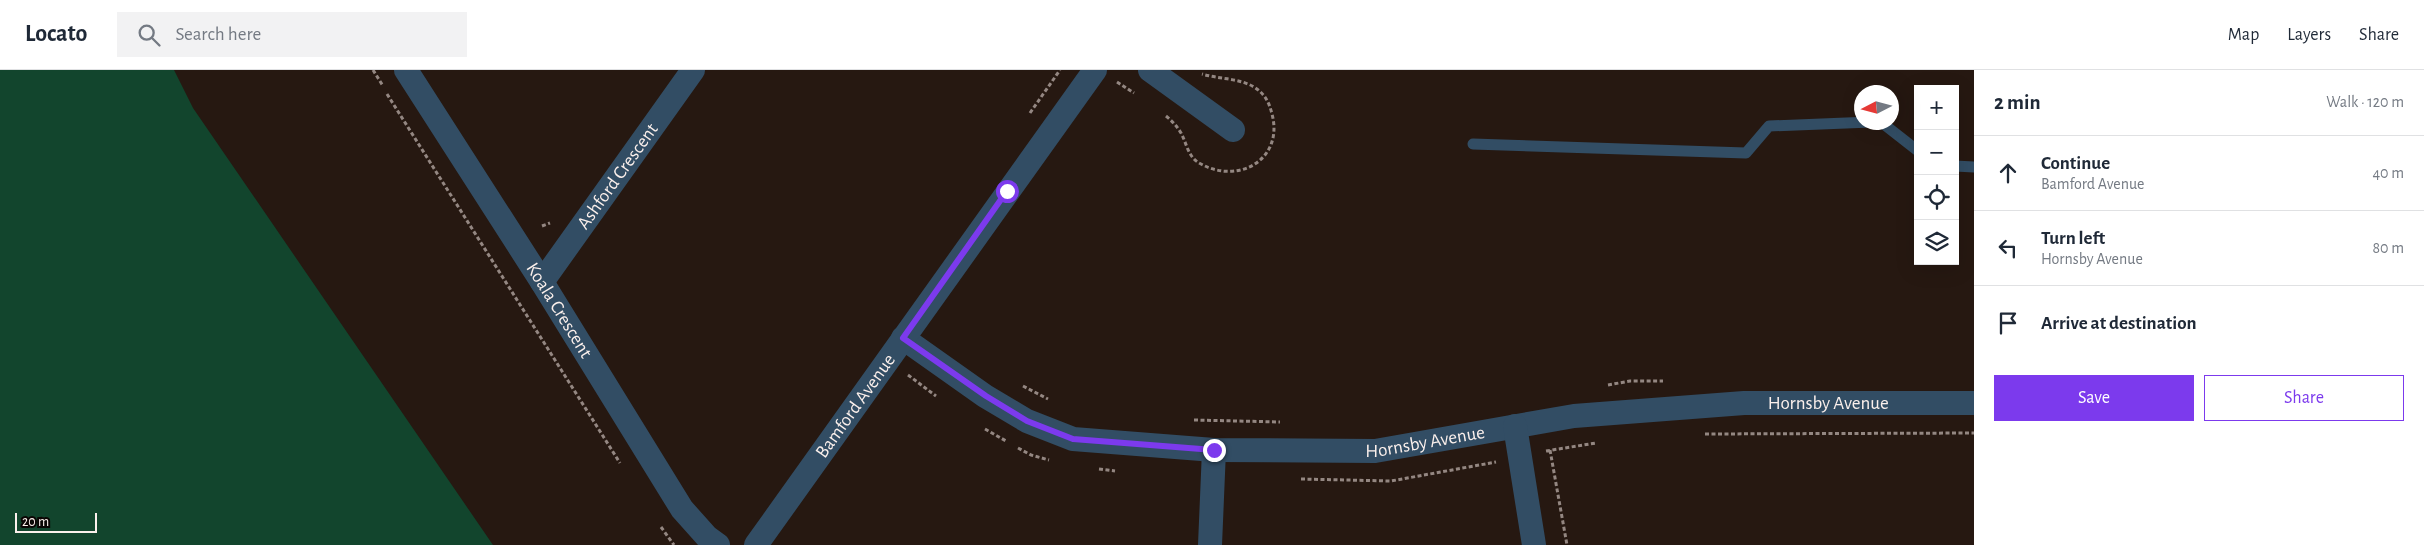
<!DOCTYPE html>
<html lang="en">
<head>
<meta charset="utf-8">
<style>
	body { margin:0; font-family:"Alegreya Sans",sans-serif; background:#f2f2f3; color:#1f2937 }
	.controls { position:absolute; right:15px; top:15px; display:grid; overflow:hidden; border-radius:0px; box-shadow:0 5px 20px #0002 }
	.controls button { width:45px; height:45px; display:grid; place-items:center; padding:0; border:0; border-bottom:1px solid #e0e1e3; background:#fff; color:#1f2937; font:25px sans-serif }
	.compass { position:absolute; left:1854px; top:15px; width:45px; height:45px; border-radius:50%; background:#fff; box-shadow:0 5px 20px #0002; rotate:264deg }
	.scale { position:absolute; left:15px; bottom:12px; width:82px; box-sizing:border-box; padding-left:5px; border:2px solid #fbf0ec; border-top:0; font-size:14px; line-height:18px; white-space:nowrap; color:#fbf0ec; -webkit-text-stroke:4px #0a0503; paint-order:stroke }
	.stop { position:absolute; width:15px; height:15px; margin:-11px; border:4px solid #7c3aed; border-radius:50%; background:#fff }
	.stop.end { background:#7c3aed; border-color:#fff; box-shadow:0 1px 5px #0008 }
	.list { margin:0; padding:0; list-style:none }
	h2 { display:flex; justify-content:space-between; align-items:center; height:65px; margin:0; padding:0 20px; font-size:21px }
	h2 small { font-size:16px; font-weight:400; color:#747a83 }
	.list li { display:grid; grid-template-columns:32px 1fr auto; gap:15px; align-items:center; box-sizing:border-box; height:75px; padding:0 20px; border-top:1px solid #e0e1e3 }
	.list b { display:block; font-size:19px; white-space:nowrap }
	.list p { margin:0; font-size:16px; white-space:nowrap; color:#747a83 }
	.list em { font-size:16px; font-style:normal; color:#747a83 }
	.actions { display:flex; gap:10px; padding:15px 20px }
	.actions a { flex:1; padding:11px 0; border:1px solid #7c3aed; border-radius:0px; text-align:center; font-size:18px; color:#7c3aed }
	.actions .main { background:#7c3aed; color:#fff }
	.icon { flex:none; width:28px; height:28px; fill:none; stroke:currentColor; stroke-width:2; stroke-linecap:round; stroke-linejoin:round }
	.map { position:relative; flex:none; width:1974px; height:475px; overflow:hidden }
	header { display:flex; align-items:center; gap:30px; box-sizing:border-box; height:70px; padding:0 25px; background:#fff; border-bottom:1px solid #e0e1e3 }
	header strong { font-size:24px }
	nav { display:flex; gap:28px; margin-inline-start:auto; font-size:18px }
	.search { width:350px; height:45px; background:#f2f2f3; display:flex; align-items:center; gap:12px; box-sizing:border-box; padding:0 18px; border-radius:0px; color:#747a83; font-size:19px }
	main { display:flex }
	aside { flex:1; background:#fff }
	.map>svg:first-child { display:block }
</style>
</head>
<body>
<header>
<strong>Locato</strong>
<div class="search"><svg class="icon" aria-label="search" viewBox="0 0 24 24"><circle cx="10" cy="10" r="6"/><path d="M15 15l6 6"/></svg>Search here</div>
<nav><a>Map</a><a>Layers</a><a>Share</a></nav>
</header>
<main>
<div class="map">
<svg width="1974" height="475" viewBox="0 0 1974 475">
	<rect width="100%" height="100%" fill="#261811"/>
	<path fill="#12452d" d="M0 0H174L193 38 493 475H0Z"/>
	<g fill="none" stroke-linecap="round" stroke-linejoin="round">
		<path stroke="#948782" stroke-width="3" stroke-dasharray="4 2.5" stroke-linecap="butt" d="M373 0 383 16
			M1117 12 1134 23
			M387 24 620 393
			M1030 43 1060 0
			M1166 46C1172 51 1177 56 1181 63 1187 74 1188 88 1201 94 1239 115 1284 89 1272 44 1269 32 1265 24 1254 17 1239 8 1218 9 1202 4
			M542 156 550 153
			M908 305 936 326
			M1608 315 1630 311H1663
			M1023 316 1048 329
			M1194 350 1280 352
			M985 359 1006 371
			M1705 364 1974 363
			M1018 378 1031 385 1049 390
			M1550 380 1567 475
			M1546 381 1596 373
			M1099 399 1115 401
			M1301 409 1391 411 1496 392
			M661 457 674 475"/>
		<path stroke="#324d64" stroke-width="11" d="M1881 52 1918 81
			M1473 74 1746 83 1769 56 1871 52
			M1955 96 1974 97"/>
		<g stroke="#324d64" stroke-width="24">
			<path id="s1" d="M406 0 542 212 682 439 707 467 718 475"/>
			<path d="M1150 0 1233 60"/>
			<path id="s2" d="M542 212 693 0"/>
			<path id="s3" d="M903 268 985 326 1027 351 1073 369 1214 380 1375 381 1574 346 1744 333H1974"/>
			<path d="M1515 356 1534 475"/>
			<path id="s4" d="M756 475 1095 0"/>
			<path d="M1210 475 1214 380"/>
		</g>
	</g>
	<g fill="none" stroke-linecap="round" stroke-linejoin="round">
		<path stroke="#7c3aed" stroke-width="6" d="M1007 121 903 268 986 326 1027 351 1073 369 1214 380"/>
	</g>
	<g text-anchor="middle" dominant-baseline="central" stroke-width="4" stroke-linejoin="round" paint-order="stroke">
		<g font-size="19" fill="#fbf0ec" stroke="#0a0503">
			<text stroke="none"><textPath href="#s2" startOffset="130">Ashford Crescent</textPath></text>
			<text stroke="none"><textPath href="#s1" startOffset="285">Koala Crescent</textPath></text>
			<text stroke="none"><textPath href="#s3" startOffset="958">Hornsby Avenue</textPath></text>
			<text stroke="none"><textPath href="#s4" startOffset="171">Bamford Avenue</textPath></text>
			<text stroke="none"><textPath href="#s3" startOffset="552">Hornsby Avenue</textPath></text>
		</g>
	</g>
</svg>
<div class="controls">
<button>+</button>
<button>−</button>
<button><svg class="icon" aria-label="locate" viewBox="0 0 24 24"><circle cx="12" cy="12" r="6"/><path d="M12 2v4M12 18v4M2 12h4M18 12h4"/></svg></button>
<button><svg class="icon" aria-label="layers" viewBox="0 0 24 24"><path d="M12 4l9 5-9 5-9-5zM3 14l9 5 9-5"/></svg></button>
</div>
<svg class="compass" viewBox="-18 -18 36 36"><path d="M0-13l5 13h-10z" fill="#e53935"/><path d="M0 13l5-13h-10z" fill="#747a83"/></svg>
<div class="scale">20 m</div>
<div class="stop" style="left:1007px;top:121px"></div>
<div class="stop end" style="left:1214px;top:380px"></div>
</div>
<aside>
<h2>2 min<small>Walk · 120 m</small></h2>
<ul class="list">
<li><svg class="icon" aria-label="ahead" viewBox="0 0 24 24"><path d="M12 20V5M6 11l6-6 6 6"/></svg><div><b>Continue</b><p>Bamford Avenue</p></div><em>40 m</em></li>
<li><svg class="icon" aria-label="left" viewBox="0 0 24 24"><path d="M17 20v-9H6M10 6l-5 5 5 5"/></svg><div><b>Turn left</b><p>Hornsby Avenue</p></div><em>80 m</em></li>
<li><svg class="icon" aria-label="arrive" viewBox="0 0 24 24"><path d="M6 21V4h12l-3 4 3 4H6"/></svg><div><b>Arrive at destination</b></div></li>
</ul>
<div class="actions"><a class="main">Save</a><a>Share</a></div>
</aside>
</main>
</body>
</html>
